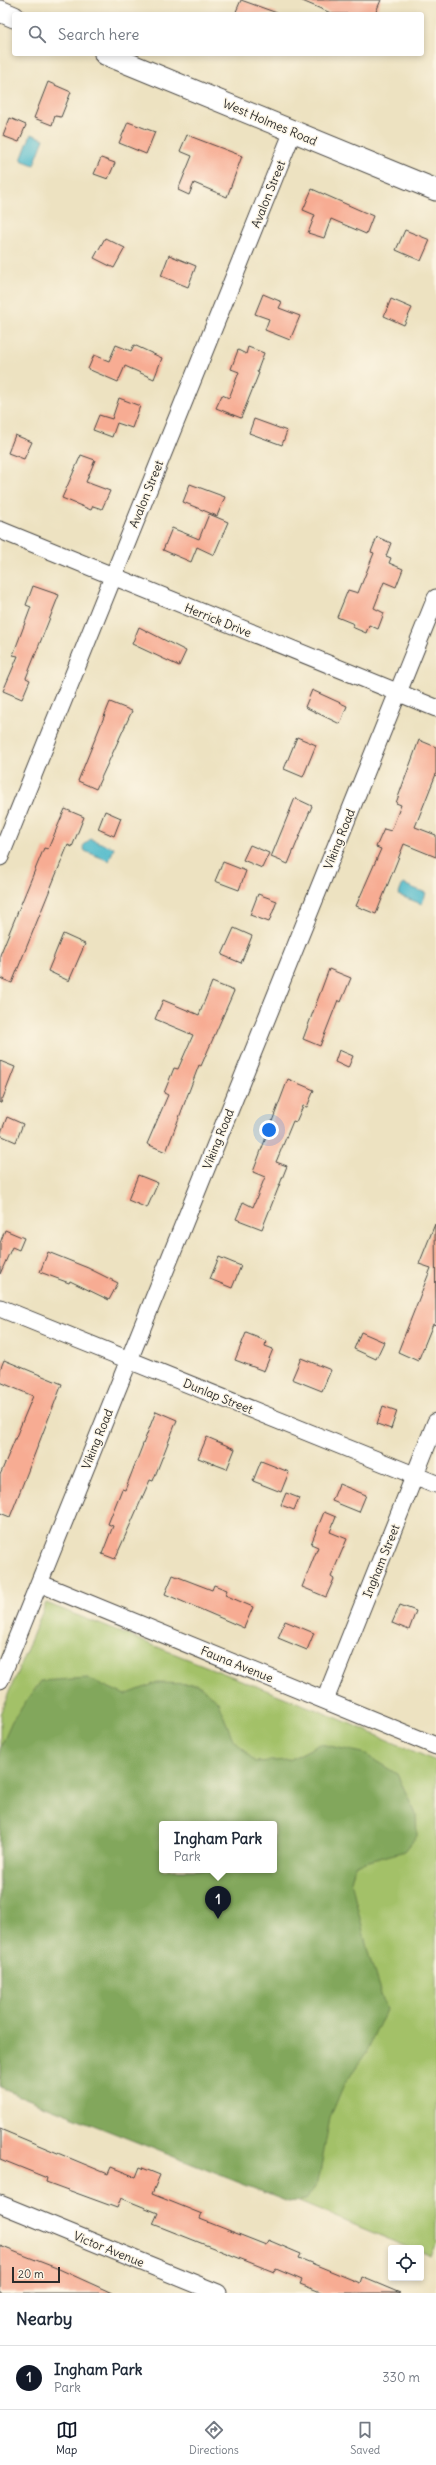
<!DOCTYPE html>
<html lang="en">
<head>
<meta charset="utf-8">
<style>
	body { margin:0; font-family:Delius,sans-serif; background:#f2f2f3; color:#1f2937 }
	.controls { position:absolute; right:12px; bottom:12px; display:grid; overflow:hidden; border-radius:4px; box-shadow:0 2px 6px #0003 }
	.controls button { width:36px; height:36px; display:grid; place-items:center; padding:0; border:0; border-bottom:1px solid #e0e1e3; background:#fff; color:#1f2937; font:20px sans-serif }
	.scale { position:absolute; left:12px; bottom:10px; width:48px; box-sizing:border-box; padding-left:4px; border:2px solid #2b2b2b; border-top:0; font-size:11px; line-height:14px; white-space:nowrap; color:#2b2b2b; -webkit-text-stroke:3px #fcf5e5; paint-order:stroke }
	.you { position:absolute; left:269px; top:1130px; width:14px; height:14px; margin:-10px; border:3px solid #fff; border-radius:50%; background:#1a73e8; box-shadow:0 0 0 6px #1a73e833 }
	.badge { display:grid; place-items:center; width:26px; height:26px; border-radius:50%; background:#111827; color:#fff; font-size:13px; font-weight:700 }
	.pin { position:absolute; translate:-50% -33px; filter:drop-shadow(0 1px 2px #0008) }
	.pin::after { content:''; position:absolute; top:21px; width:14px; height:12px; background:inherit; clip-path:polygon(0 0,100% 0,50% 100%) }
	.popup { position:absolute; left:159px; top:1821px; width:118px; height:52px; box-sizing:border-box; display:grid; place-content:center; border-radius:4px; background:#fff; filter:drop-shadow(0 1px 3px #0005); font-size:13px; white-space:nowrap; color:#747a83 }
	.popup b { font-size:15px; color:#1f2937 }
	.popup::after { content:''; position:absolute; left:50%; top:100%; margin-left:-8px; border:8px solid transparent; border-top-color:#fff }
	.list { margin:0; padding:0; list-style:none }
	h2 { display:flex; justify-content:space-between; align-items:center; height:52px; margin:0; padding:0 16px; font-size:17px }
	h2 small { font-size:13px; font-weight:400; color:#747a83 }
	.list li { display:grid; grid-template-columns:26px 1fr auto; gap:12px; align-items:center; box-sizing:border-box; height:64px; padding:0 16px; border-top:1px solid #e0e1e3 }
	.list b { display:block; font-size:15px; white-space:nowrap }
	.list p { margin:0; font-size:13px; white-space:nowrap; color:#747a83 }
	.list em { font-size:13px; font-style:normal; color:#747a83 }
	.icon { flex:none; width:22px; height:22px; fill:none; stroke:currentColor; stroke-width:2; stroke-linecap:round; stroke-linejoin:round }
	.map { position:relative; flex:none; width:436px; height:2293px; overflow:hidden }
	.search { position:absolute; background:#fff; box-shadow:0 2px 6px #0003; left:12px; right:12px; top:12px; height:44px; display:flex; align-items:center; gap:10px; box-sizing:border-box; padding:0 14px; border-radius:4px; color:#747a83; font-size:15px }
	.sheet { height:116px; background:#fff }
	nav { display:flex; justify-content:space-around; align-items:center; box-sizing:border-box; height:56px; border-top:1px solid #e0e1e3; background:#fff; font-size:11px; color:#747a83 }
	nav a { display:grid; justify-items:center; gap:2px }
	nav .on { color:#111827 }
	.map>svg:first-child { display:block }
</style>
</head>
<body>
<div class="map">
<svg width="436" height="2293" viewBox="0 0 436 2293">
	<rect width="100%" height="100%" fill="#fcf5e5"/>
	<filter id="ink" filterUnits="userSpaceOnUse"><feTurbulence type="fractalNoise" baseFrequency=".025" numOctaves="2"/><feDisplacementMap in="SourceGraphic" scale="8" xChannelSelector="R" yChannelSelector="G"/><feConvolveMatrix kernelMatrix="1 2 1 2 8 2 1 2 1" color-interpolation-filters="sRGB"/></filter>
	<filter id="wash" filterUnits="userSpaceOnUse"><feTurbulence type="fractalNoise" baseFrequency=".012" numOctaves="4" result="noise"/><feDisplacementMap in="SourceGraphic" scale="16" xChannelSelector="R" yChannelSelector="G"/><feGaussianBlur stdDeviation="0.9" result="paint"/><feColorMatrix in="noise" values="0 0 0 0 0 0 0 0 0 0 0 0 0 0 0 0 0 1.4 0 .05"/><feComposite in="paint" operator="in"/></filter>
	<g filter="url(#wash)">
		<rect width="100%" height="100%" fill="#ede2c1"/>
		<path fill="#a3c168" stroke="#67764a" fill-rule="evenodd" d="M46 1603 337 1718 436 1761V2243L430 2256 421 2252V2248H410L0 2078V1714ZM162 1824H274V1870H162Z"/>
		<path fill="#82a75c" stroke="#566944" fill-rule="evenodd" d="M87 1678 125 1695 156 1683 198 1684 218 1702 232 1737 255 1762 289 1760 320 1744 363 1753 397 1774 416 1814 417 1836 405 1851 355 1865 351 1881 368 1952 386 2010 366 2053 344 2084 330 2118 318 2183 306 2200 288 2202 0 2088V1748L12 1721 41 1681ZM162 1824H274V1870H162Z"/>
		<path fill="#4db9ca" stroke="#3c727a" d="M31 134 44 139 34 165 21 160Z
			M90 839 114 848 109 861 85 851 83 846Z
			M403 884 426 893 422 904 398 895Z"/>
		<g id="blocks">
			<path fill="#f7ac93" d="M241 0 277 13V14H235Z
				M300 0H381L375 14H333Z
				M48 82 71 92 61 117 55 116 52 125 34 118Z
				M10 118 26 125 19 142 3 136Z
				M128 122 155 132 146 154 119 143Z
				M187 135 242 156 227 197 194 183 189 195 178 190 192 156 180 151Z
				M101 158 115 163 108 179 94 174Z
				M312 189 373 216 366 234 331 219 324 238 308 233 315 215 303 210Z
				M405 230 430 240 421 261 396 250Z
				M105 238 125 248 114 268 94 258Z
				M169 255 196 266 188 287 161 276Z
				M263 294 282 302 279 308 300 316 290 340 265 330 269 319 255 314Z
				M391 299 412 308 404 325 384 316Z
				M116 345 131 351 134 345 162 358 154 379 125 366 118 382 88 369 94 355 109 361Z
				M248 347 264 353 257 372 259 373 241 418 216 408 222 395 229 398 239 372 231 369 238 350 246 354Z
				M119 398 140 406 132 428 117 423 112 437 93 430 99 415 112 419Z
				M254 419 287 431 282 445 249 433Z
				M15 435 32 442 24 459 8 453Z
				M81 455 95 460 86 482 110 491 102 509 93 506 91 510 62 498Z
				M190 484 225 497 217 516 183 502Z
				M209 514 228 522 214 555 197 547 191 562 163 550 172 528 199 539Z
				M377 537 391 543 386 556 391 558 389 563 403 569 396 587 384 582 374 608 384 613 378 629 369 625 366 633 352 627 354 624 337 617 348 590 358 593 374 553 371 552Z
				M33 586 59 595 26 678 30 680 22 699 3 691 18 656 13 655 31 607 26 605Z
				M139 627 186 651 179 666 132 644Z
				M312 690 347 706 340 724 305 707Z
				M110 702 132 711 96 789 78 781Z
				M297 737 316 745 303 777 284 769Z
				M419 740 436 747V774L415 827 436 835V857L404 844 376 914 356 906 381 849 376 847 384 829 391 831 401 805 396 803Z
				M295 798 312 806 288 864 271 857Z
				M65 809 84 817 72 847 68 845 12 983 0 978V955L44 848 48 849Z
				M105 811 121 818 114 836 98 829Z
				M250 845 269 853 262 868 243 860Z
				M223 862 246 871 239 890 215 881Z
				M258 894 277 901 269 922 250 915Z
				M234 928 252 936 241 963 222 955Z
				M63 934 85 944 69 981 48 971Z
				M329 969 351 978 341 1002 338 1000 320 1046 303 1039Z
				M212 982 234 991 201 1066 199 1065 166 1152 147 1144 168 1095 164 1093 174 1068 178 1069 193 1035 155 1019 163 1000 199 1015Z
				M339 1050 353 1056 348 1068 335 1062Z
				M0 1061 15 1067 1 1103H0Z
				M288 1079 314 1090 307 1107 303 1106 296 1122 293 1121 276 1162 287 1166 262 1229 236 1219 243 1202 253 1207 265 1177 253 1172Z
				M7 1117 23 1124 16 1142 0 1135Z
				M138 1175 158 1183 147 1208 128 1200Z
				M435 1224 436 1325 433 1324 418 1361 398 1352 431 1268 419 1264Z
				M5 1230 24 1238 19 1250 12 1247 0 1274V1243Z
				M48 1252 88 1268 118 1283 109 1300 70 1281 69 1283 40 1272Z
				M219 1257 241 1266 232 1288 210 1279Z
				M361 1332 384 1342 376 1359 354 1349Z
				M246 1333 266 1341 265 1346 273 1349 264 1371 235 1360Z
				M301 1358 331 1370 322 1391 292 1379Z
				M4 1360 62 1384 10 1517 0 1513V1475L33 1396 0 1382V1370Z
				M383 1406 397 1411 391 1429 377 1424Z
				M156 1411 177 1420 153 1481 150 1480 115 1559 102 1554 113 1526 108 1524 122 1489 125 1490Z
				M207 1437 235 1449 227 1469 198 1458Z
				M261 1461 289 1472 281 1492 253 1481Z
				M339 1484 366 1495 359 1512 332 1501Z
				M286 1493 299 1498 294 1510 281 1505Z
				M324 1512 336 1517 330 1532 347 1539 331 1577 334 1579 326 1597 302 1587 318 1547 311 1544Z
				M173 1575 212 1590 214 1585 227 1590 225 1595 253 1607 244 1628 165 1594Z
				M400 1605 416 1611 409 1630 392 1623Z
				M285 1621 314 1633 307 1650 278 1638Z
				M0 2129 108 2174 111 2167 136 2177 140 2167 160 2175 152 2194 202 2214 200 2219 266 2245 268 2240 301 2254 299 2258 360 2283 362 2277 400 2293H323L300 2284 302 2280 276 2269 274 2272 153 2224 158 2213 121 2198 117 2208 46 2182 47 2178 0 2159Z
				M0 2246 59 2269 112 2293H0Z"/>
		</g>
	</g>
	<g filter="url(#ink)">
		<use href="#blocks" fill-opacity="0" stroke="#484642" stroke-width="1"/>
		<g fill="none" stroke-linecap="round" stroke-linejoin="round">
			<defs>
				<path id="minor" d="M0 530 436 708
					M0 857 293 131
					M0 1308 436 1484
					M39 1583 436 1746
					M0 1680 436 598
					M325 1700 436 1422
					M0 2204 218 2293"/>
				<path id="tertiary" d="M0 11 14 17
					M105 54 436 190"/>
			</defs>
			<use href="#minor" stroke="#484642" stroke-width="19"/>
			<use href="#tertiary" stroke="#484642" stroke-width="23"/>
			<use href="#minor" stroke="#fff" stroke-width="17"/>
			<use href="#tertiary" stroke="#fff" stroke-width="21"/>
		</g>
	</g>
	<g text-anchor="middle" dominant-baseline="central" stroke-width="3" stroke-linejoin="round" paint-order="stroke">
		<g font-size="12" fill="#2b2b2b" stroke="#fcf5e5">
			<text transform="translate(270 122) rotate(23)">West Holmes Road</text>
			<text transform="translate(268 194) rotate(-68)">Avalon Street</text>
			<text transform="translate(146 494) rotate(-68)">Avalon Street</text>
			<text transform="translate(218 620) rotate(22)">Herrick Drive</text>
			<text transform="translate(339 839) rotate(-68)">Viking Road</text>
			<text transform="translate(218 1139) rotate(-68)">Viking Road</text>
			<text transform="translate(218 1396) rotate(22)">Dunlap Street</text>
			<text transform="translate(97 1439) rotate(-68)">Viking Road</text>
			<text transform="translate(381 1561) rotate(-68)">Ingham Street</text>
			<text transform="translate(237 1664) rotate(22)">Fauna Avenue</text>
			<text transform="translate(109 2249) rotate(22)">Victor Avenue</text>
		</g>
	</g>
</svg>
<div class="controls">
<button><svg class="icon" aria-label="locate" viewBox="0 0 24 24"><circle cx="12" cy="12" r="6"/><path d="M12 2v4M12 18v4M2 12h4M18 12h4"/></svg></button>
</div>
<div class="scale">20 m</div>
<div class="you"></div>
<div class="pin badge" style="left:218px;top:1919px">1</div>
<div class="popup"><b>Ingham Park</b>Park</div>
<div class="search"><svg class="icon" aria-label="search" viewBox="0 0 24 24"><circle cx="10" cy="10" r="6"/><path d="M15 15l6 6"/></svg>Search here</div>
</div>
<section class="sheet">
<h2>Nearby<small></small></h2>
<ul class="list">
<li><span class="badge">1</span><div><b>Ingham Park</b><p>Park</p></div><em>330 m</em></li>
</ul>
</section>
<nav>
<a class="on"><svg class="icon" aria-label="map" viewBox="0 0 24 24"><path d="M3 6l6-2 6 2 6-2v14l-6 2-6-2-6 2zM9 4v14M15 6v14"/></svg>Map</a>
<a><svg class="icon" aria-label="directions" viewBox="0 0 24 24"><path d="M12 3l9 9-9 9-9-9zM9 14v-3h6M13 9l2 2-2 2"/></svg>Directions</a>
<a><svg class="icon" aria-label="saved" viewBox="0 0 24 24"><path d="M7 4h10v16l-5-4-5 4z"/></svg>Saved</a>
</nav>
</body>
</html>
